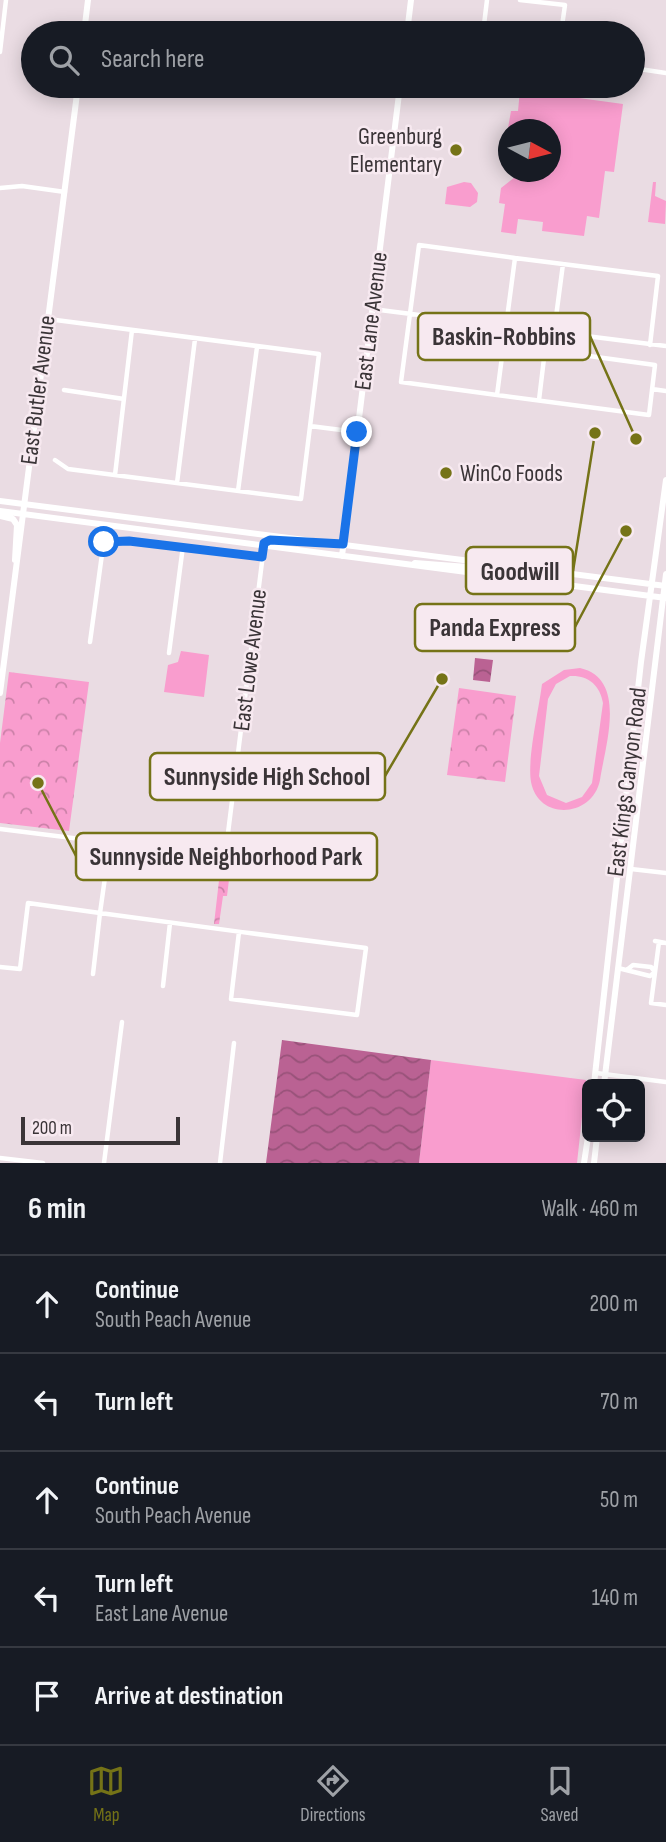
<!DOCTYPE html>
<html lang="en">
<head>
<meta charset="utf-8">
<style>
	body { margin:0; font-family:"Sofia Sans Condensed",sans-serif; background:#242831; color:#f1f3f6 }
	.controls { position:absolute; right:21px; bottom:21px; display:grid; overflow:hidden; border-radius:10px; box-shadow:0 4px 18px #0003 }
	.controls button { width:63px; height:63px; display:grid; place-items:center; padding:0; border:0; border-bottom:2px solid #363941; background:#171b24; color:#f1f3f6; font:35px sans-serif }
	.compass { position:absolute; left:498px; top:119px; width:63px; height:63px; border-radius:50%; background:#171b24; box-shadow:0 4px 18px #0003; rotate:97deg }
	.scale { position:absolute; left:21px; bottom:18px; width:159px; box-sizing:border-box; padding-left:7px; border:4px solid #3a3437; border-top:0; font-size:19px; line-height:24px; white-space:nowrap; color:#3a3437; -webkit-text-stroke:5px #f7e9f0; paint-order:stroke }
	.stop { position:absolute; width:21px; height:21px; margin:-16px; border:5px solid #1a73e8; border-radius:50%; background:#fff }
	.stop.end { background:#1a73e8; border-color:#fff; box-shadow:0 2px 7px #0008 }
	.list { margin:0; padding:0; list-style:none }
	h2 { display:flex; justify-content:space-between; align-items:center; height:91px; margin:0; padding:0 28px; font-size:30px }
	h2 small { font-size:23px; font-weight:400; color:#9ea1a6 }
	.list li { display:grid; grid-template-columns:46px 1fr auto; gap:21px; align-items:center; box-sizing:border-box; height:98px; padding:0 28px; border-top:2px solid #363941 }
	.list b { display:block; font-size:26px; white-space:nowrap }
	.list p { margin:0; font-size:23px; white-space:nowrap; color:#9ea1a6 }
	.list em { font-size:23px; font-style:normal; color:#9ea1a6 }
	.icon { flex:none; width:38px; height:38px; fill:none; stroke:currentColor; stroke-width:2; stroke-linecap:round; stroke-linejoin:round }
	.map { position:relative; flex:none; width:666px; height:1163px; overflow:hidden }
	.search { position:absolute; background:#171b24; box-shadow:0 4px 18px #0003; left:21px; right:21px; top:21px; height:77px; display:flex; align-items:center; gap:18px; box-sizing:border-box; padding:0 24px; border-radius:38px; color:#9ea1a6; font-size:26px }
	.sheet { height:581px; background:#171b24 }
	nav { display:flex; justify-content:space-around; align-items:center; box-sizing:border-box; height:98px; border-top:2px solid #363941; background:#171b24; font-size:19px; color:#9ea1a6 }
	nav a { display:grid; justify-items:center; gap:4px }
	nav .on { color:#757317 }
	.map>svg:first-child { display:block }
</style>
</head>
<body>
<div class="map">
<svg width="666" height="1163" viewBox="0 0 666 1163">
	<defs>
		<pattern id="park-crowns" width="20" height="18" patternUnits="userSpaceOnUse" patternTransform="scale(1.75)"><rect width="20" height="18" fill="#f99dce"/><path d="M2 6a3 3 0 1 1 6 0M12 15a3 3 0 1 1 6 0" fill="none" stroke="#cb81a8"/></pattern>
		<pattern id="water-waves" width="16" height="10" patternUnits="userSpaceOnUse" patternTransform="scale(1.75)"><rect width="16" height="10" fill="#ba6293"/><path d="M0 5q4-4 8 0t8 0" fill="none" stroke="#985279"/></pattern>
	</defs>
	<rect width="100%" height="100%" fill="#eadce3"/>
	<path fill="#f99dce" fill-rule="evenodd" d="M520 90 623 104 614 172 605 171 599 218 587 216 584 236 542 231 543 222 518 219 516 234 501 232 505 204 499 203 501 188 515 177 516 172H550V130L508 128 511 111H518Z
		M464 182 471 183 478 193 477 202 470 207 445 204 447 187Z
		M653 182H656L655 196 666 201 665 224 648 222Z
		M181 651 209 655 204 697 164 692 168 665 178 662Z
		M580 668C628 679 605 746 600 780 593 817 539 822 531 782 527 759 539 709 542 684L564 670ZM570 676C588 675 600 685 603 703L592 783 582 797 566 803 547 795 539 776 548 699 556 684Z
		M431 1060 586 1080 577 1163H419Z"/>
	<path fill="url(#park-crowns)" d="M9 672 89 682 69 831 0 823V743Z
		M459 688 516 696 505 782 447 775Z
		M232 855 227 896H223L219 924H214L221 863Z"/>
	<path fill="url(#water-waves)" d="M475 658 493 660 490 682 473 680Z
		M282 1040 431 1060 419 1163H266Z"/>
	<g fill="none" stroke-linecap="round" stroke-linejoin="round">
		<path stroke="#fff" stroke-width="4.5" d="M520 0 565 5 561 33
			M483 33 487 0
			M0 52 6 0
			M633 68 666 73
			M0 188 22 186 65 192
			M563 264 554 332 666 346
			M372 309 506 326 497 395 649 415 655 365 545 350 539 400
			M48 319 319 354 301 499 68 469 55 460
			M506 326 515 258 658 276 650 345
			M652 389 666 391
			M64 390 124 399
			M497 395 401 382 419 245 515 258
			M310 426 357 432
			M115 475 132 330
			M177 483 195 339
			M238 491 257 347
			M104 542 129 541 262 557
			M90 642 106 525
			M169 653 183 546
			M0 829 225 857 264 546
			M110 842 100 913C189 925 277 937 366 948L357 1015 231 999 239 932
			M631 869 666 873
			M655 941 666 943
			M659 942 651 1003 666 1005
			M0 967 20 969 28 903 100 913 93 974
			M618 968 650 976 655 972 651 967 633 965 628 969
			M163 986 170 923
			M596 1073 666 1082
			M0 1158 43 1163
			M104 1163 122 1022
			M220 1163 234 1043"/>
		<path stroke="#fff" stroke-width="6" d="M84 33 88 0
			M407 33 411 0
			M0 501 666 586
			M0 511 666 598
			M0 516 13 519 17 525 15 560
			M342 556 400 86
			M415 563 467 567 473 561
			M471 573 479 567 517 572 532 570
			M0 693 78 86
			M594 1084 641 662 666 480
			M604 1084 666 574
			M584 1163 588 1137
			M594 1163 597 1137"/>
	</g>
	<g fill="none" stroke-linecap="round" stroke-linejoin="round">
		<path stroke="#1a73e8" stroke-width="9" d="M104 542 129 541 262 557 264 543 270 540 343 544 357 432"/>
	</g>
	<g fill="#757317" stroke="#f7e9f0" stroke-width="2.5">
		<circle cx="456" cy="150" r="7"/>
		<circle cx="446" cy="473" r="7"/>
	</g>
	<g text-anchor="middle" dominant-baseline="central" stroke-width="5" stroke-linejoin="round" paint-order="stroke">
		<g font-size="24" fill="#3a3437" stroke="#f7e9f0" text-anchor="end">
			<text x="442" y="136">Greenburg<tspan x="442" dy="28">Elementary</tspan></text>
			<text x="460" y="473" text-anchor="start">WinCo Foods</text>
		</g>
		<g font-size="24" fill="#3a3437" stroke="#f7e9f0">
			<text transform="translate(371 321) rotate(-83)">East Lane Avenue</text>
			<text transform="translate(38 390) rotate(-83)">East Butler Avenue</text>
			<text transform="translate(250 660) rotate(-83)">East Lowe Avenue</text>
			<text transform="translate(627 782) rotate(-83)">East Kings Canyon Road</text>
		</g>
	</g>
	<path fill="none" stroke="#757317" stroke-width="2.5" d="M636 439L590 336M595 433L573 571M626 531L575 627M442 679L385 776M38 783L76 856"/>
	<g fill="#757317" stroke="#f7e9f0" stroke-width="2.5">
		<circle cx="636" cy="439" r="7"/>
		<circle cx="595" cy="433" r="7"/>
		<circle cx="626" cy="531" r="7"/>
		<circle cx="442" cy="679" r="7"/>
		<circle cx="38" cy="783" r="7"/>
	</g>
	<g fill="#f7e9f0" stroke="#757317" stroke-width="2.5">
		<rect x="418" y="313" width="172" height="47" rx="7"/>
		<rect x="466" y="547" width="107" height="47" rx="7"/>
		<rect x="415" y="604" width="160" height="47" rx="7"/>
		<rect x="150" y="753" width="235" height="47" rx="7"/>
		<rect x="76" y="833" width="301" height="47" rx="7"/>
	</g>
	<g font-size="26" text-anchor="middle" font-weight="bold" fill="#3a3437">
		<text x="504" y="345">Baskin-Robbins</text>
		<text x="520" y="580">Goodwill</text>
		<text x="495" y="636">Panda Express</text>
		<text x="267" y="785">Sunnyside High School</text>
		<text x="226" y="865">Sunnyside Neighborhood Park</text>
	</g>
</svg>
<div class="controls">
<button><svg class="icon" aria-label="locate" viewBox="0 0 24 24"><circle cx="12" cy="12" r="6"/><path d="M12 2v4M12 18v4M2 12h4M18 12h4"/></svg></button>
</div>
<svg class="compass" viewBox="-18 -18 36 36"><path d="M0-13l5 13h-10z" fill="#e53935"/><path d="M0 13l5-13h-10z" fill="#9ea1a6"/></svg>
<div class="scale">200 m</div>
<div class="stop" style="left:104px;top:542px"></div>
<div class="stop end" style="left:357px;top:432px"></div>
<div class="search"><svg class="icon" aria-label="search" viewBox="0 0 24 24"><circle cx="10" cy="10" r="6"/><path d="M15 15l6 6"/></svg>Search here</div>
</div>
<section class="sheet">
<h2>6 min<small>Walk · 460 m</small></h2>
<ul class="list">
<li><svg class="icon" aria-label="ahead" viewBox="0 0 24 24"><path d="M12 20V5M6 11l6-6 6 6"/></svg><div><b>Continue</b><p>South Peach Avenue</p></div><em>200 m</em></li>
<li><svg class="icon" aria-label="left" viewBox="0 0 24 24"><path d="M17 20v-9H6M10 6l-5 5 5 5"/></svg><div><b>Turn left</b></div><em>70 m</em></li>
<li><svg class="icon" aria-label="ahead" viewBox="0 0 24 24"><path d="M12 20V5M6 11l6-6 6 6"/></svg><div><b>Continue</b><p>South Peach Avenue</p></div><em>50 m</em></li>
<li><svg class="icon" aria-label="left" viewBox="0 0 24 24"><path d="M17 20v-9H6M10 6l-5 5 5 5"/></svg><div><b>Turn left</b><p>East Lane Avenue</p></div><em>140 m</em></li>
<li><svg class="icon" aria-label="arrive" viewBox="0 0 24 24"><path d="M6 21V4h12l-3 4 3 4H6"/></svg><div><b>Arrive at destination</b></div></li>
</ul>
</section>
<nav>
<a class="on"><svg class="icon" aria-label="map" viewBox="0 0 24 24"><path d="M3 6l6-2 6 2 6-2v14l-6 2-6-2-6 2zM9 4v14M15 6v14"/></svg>Map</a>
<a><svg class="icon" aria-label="directions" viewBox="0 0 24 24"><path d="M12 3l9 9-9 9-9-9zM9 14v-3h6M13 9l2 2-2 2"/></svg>Directions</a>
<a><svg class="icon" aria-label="saved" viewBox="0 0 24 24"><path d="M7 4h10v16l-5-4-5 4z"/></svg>Saved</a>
</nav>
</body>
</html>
